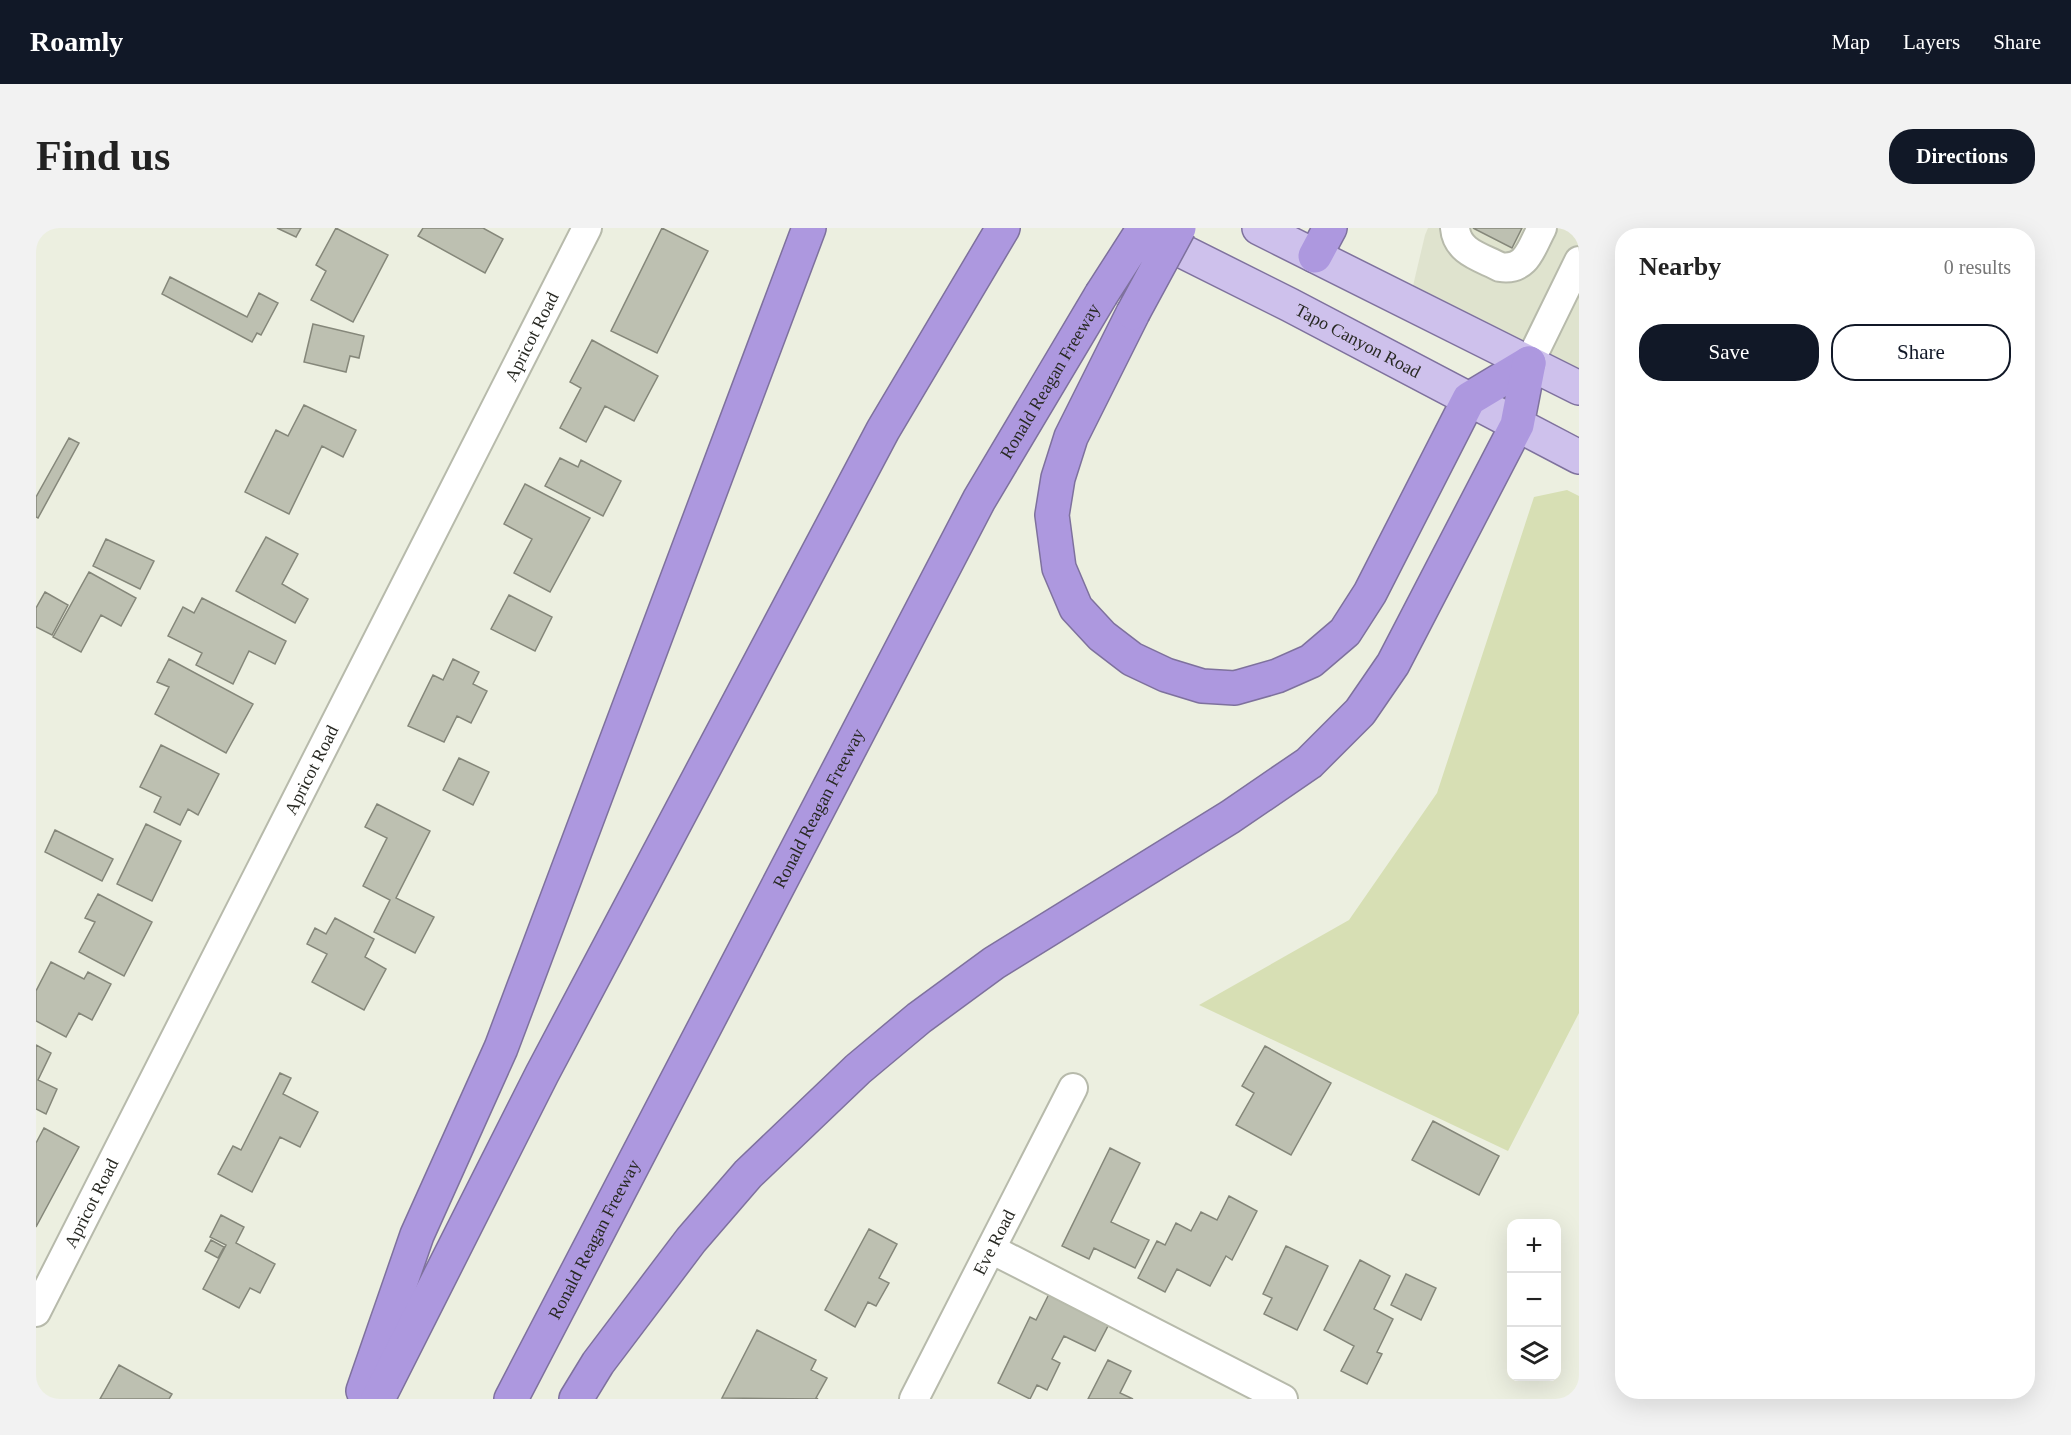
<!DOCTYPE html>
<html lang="en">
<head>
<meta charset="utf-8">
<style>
	body { margin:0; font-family:Georgia,serif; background:#f2f2f2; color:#222 }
	.controls { position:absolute; right:18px; bottom:18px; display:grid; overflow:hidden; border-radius:12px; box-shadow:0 6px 24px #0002 }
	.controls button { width:54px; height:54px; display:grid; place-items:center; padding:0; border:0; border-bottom:2px solid #e0e0e0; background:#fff; color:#222; font:30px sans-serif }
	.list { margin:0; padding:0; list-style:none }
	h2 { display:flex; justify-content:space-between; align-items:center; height:78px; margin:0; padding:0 24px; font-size:26px }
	h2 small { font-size:20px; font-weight:400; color:#767676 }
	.actions { display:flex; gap:12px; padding:18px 24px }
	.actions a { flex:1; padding:14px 0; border:2px solid #111827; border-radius:24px; text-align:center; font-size:21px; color:#111827 }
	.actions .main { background:#111827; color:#fff }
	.icon { flex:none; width:33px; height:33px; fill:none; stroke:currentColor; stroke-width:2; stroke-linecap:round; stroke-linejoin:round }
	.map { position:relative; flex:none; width:1543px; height:1171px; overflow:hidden; border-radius:24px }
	header { display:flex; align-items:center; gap:36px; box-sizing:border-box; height:84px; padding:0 30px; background:#111827; color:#fff }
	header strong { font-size:28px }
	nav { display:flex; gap:33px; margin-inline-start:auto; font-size:21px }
	.intro { display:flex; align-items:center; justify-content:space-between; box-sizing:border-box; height:144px; padding:0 36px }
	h1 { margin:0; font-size:42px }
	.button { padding:15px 27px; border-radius:24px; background:#111827; color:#fff; font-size:21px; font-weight:700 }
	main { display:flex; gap:36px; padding:0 36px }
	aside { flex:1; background:#fff; border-radius:24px; box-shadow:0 6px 24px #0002 }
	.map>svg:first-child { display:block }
</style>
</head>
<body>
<header>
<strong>Roamly</strong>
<nav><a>Map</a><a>Layers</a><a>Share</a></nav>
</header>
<div class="intro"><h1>Find us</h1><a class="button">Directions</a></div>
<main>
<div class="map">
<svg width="1543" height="1171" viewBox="0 0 1543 1171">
	<rect width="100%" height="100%" fill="#ecefe0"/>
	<path fill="#dfe3ce" d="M1392 0H1543V148L1376 62 1389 7Z"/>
	<path fill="#d7dfb4" d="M1531 262 1543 268V785L1472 923 1163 777 1313 692 1401 565 1498 269Z"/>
	<path fill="#bdc0b1" stroke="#85877a" stroke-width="1.5" d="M241 0H265L260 9Z
		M300 0 352 27 317 94 275 72 290 43 280 37Z
		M387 0H447L467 11 449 45 382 8Z
		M626 0 672 23 621 125 575 103Z
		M1437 0H1486L1476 20Z
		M134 49 211 89 223 65 242 75 225 107 221 105 216 114 126 66Z
		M277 96 328 108 323 130 314 128 310 144 268 134Z
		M556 112 622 148 598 193 569 178 550 214 524 200 545 160 534 154Z
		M268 177 320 202 307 229 286 218 253 286 209 264 240 202 252 208Z
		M33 210 43 215 2 290 0 289V269Z
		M524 230 542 239 545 232 585 253 567 288 509 258Z
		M489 256 554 290 514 364 478 345 496 311 468 296Z
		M230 309 262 326 246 356 272 371 259 395 200 363Z
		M70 311 118 333 104 361 57 338Z
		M53 344 100 370 85 398 65 387 45 424 17 409Z
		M9 364 32 377 16 407 0 399V380Z
		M473 367 516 389 499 423 455 401Z
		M166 370 250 413 239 436 213 423 197 456 160 437 166 425 132 408 147 379 158 385Z
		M133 431 217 476 190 525 119 486 133 459 121 454Z
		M417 431 443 444 437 456 451 463 435 495 421 488 408 514 372 498 397 447 407 452Z
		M125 517 183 546 162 587 152 581 144 597 118 584 125 569 104 559Z
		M423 530 453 544 437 577 407 562Z
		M341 576 394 603 360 670 398 689 379 725 338 704 354 672 327 658 351 610 329 599Z
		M110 596 145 613 116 673 81 656Z
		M19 602 77 631 66 653 9 624Z
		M62 666 116 694 88 748 43 724 59 694 49 690Z
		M299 690 338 711 329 729 350 741 328 782 276 754 291 726 271 716 279 700 290 706Z
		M15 734 48 751 52 744 75 756 56 792 43 785 30 809 0 793V763Z
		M0 817 15 825 2 852 21 861 10 886 0 881Z
		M1229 818 1295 855 1255 927 1200 897 1218 865 1206 858Z
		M244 845 255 850 247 866 282 884 264 919 244 909 216 964 182 946 197 918 205 922Z
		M1397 893 1463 928 1443 967 1376 932Z
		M8 900 43 919 0 999V915Z
		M1074 920 1104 935 1075 994 1113 1012 1099 1040 1058 1020 1053 1031 1026 1018Z
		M1193 968 1221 983 1196 1032 1190 1028 1174 1058 1141 1041 1129 1064 1102 1050 1121 1013 1129 1017 1140 995 1155 1003 1165 984 1181 992Z
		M185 987 208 999 200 1015 239 1036 224 1065 214 1060 203 1080 167 1061 190 1017 174 1009Z
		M833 1001 861 1016 843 1050 853 1055 840 1078 832 1074 819 1099 789 1082Z
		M175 1012 188 1019 182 1030 169 1023Z
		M1250 1018 1292 1038 1261 1102 1228 1086 1236 1070 1227 1066Z
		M1324 1032 1354 1048 1338 1081 1357 1091 1341 1124 1346 1126 1331 1156 1305 1143 1318 1118 1288 1102Z
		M1370 1046 1400 1060 1385 1092 1355 1077Z
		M1013 1066 1073 1096 1059 1123 1028 1108 1016 1131 1024 1135 1011 1162 1001 1157 994 1171 962 1155 994 1089 1000 1092Z
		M721 1102 780 1132 775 1142 791 1150 780 1170 782 1171 686 1170Z
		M1072 1132 1095 1143 1084 1165 1097 1171H1052Z
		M83 1137 136 1166 133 1171H64Z"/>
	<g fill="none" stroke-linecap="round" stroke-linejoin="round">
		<defs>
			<g id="minor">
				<path d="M1419 0C1421 24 1445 29 1464 39 1491 43 1495 20 1506 0"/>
				<path d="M1493 135 1543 33"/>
				<path d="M955 1021 1247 1171"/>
				<path id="s1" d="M0 1084 551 0"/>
				<path id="s2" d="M878 1171 1037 860"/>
			</g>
			<g id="major">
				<path d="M1223 0 1543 160"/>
				<path id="s3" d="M1108 4 1254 77 1543 229"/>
			</g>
			<g id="highway">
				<path d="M1279 28 1294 0"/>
				<path d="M1097 85 1035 209 1022 250 1016 287 1023 340 1040 380 1066 408 1096 431 1130 447 1166 458 1199 460 1241 448 1275 433 1309 404 1334 365 1433 171 1493 135"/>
				<path d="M327 1163 381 1007 465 820 773 0"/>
				<path d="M342 1171 506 846 847 202 967 0"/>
				<path id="s4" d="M475 1171 943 272 1065 67"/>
				<path d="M540 1171 562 1135 655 1012 712 946 822 841 883 790 958 735 1194 589 1273 535 1324 484 1357 436 1481 197 1493 135"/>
			</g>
		</defs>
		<use href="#minor" stroke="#b7baab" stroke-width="32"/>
		<use href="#major" stroke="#7e719d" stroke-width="36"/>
		<use href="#highway" stroke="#7e719d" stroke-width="36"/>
		<use href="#minor" stroke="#fff" stroke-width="28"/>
		<use href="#major" stroke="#cec1ec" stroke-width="33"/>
		<use href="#highway" stroke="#ad98df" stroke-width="33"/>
		<defs>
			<path id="highway-bridge" d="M1065 67 1108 0
				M1097 85 1143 0"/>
		</defs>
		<use href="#highway-bridge" stroke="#7e719d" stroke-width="36" stroke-linecap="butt"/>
		<use href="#highway-bridge" stroke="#ad98df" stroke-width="33"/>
	</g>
	<g text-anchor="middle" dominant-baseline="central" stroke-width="5" stroke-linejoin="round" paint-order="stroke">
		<g font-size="18" fill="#282923" stroke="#ecefe0">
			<text stroke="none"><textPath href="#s1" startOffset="1094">Apricot Road</textPath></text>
			<text stroke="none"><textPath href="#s3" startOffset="240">Tapo Canyon Road</textPath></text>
			<text stroke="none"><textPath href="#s4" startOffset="1152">Ronald Reagan Freeway</textPath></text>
			<text stroke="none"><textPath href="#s1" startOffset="608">Apricot Road</textPath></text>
			<text stroke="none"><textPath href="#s4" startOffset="666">Ronald Reagan Freeway</textPath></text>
			<text stroke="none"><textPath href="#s1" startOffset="122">Apricot Road</textPath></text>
			<text stroke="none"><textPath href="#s4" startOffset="180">Ronald Reagan Freeway</textPath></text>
			<text stroke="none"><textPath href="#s2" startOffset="176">Eve Road</textPath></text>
		</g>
	</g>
</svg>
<div class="controls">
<button>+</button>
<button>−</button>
<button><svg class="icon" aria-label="layers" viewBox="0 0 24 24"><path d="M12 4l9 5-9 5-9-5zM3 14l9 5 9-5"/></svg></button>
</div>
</div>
<aside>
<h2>Nearby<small>0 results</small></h2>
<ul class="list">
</ul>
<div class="actions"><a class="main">Save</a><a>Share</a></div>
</aside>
</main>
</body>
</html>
